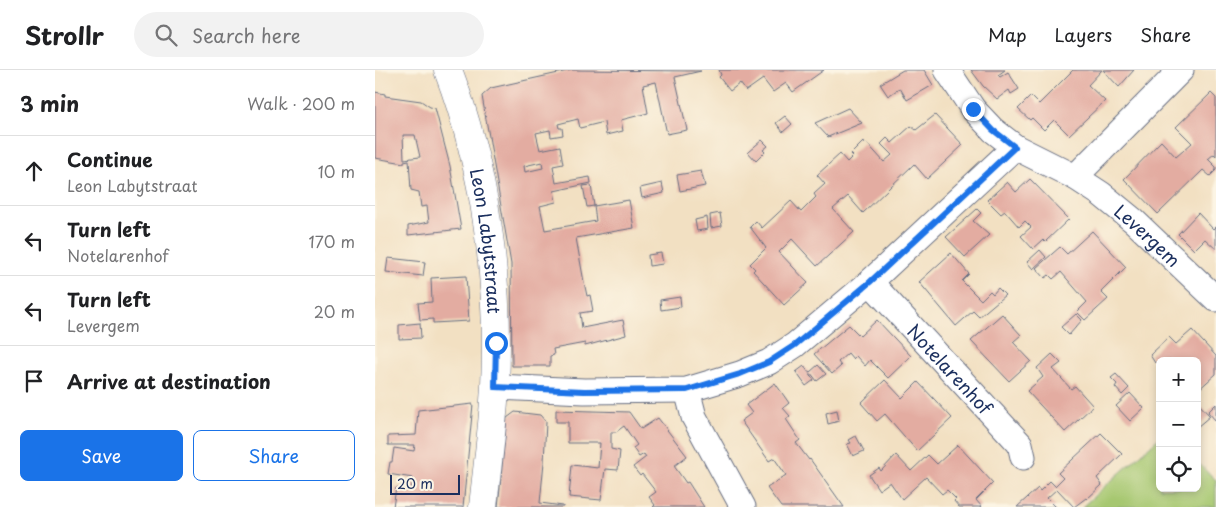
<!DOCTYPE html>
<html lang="en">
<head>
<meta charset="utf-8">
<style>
	body { margin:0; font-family:"Playpen Sans",sans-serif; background:#f2f2f2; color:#202124 }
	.controls { position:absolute; right:15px; bottom:15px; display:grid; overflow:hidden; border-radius:8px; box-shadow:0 2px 8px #0003 }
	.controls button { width:45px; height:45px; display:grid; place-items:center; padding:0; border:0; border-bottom:1px solid #e0e0e0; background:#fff; color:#202124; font:25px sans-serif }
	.scale { position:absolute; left:15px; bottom:12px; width:70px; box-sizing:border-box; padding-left:5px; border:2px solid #1b2f5e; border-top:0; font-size:14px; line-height:18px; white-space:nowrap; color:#1b2f5e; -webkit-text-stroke:4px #fcf5e5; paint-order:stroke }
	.stop { position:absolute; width:15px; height:15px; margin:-11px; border:4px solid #1a73e8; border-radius:50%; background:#fff }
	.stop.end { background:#1a73e8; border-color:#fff; box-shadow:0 1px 5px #0008 }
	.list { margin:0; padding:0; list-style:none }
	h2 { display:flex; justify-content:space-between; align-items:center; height:65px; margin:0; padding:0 20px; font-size:21px }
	h2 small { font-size:16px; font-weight:400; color:#757577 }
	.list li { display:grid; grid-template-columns:32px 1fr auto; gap:15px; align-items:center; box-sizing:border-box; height:70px; padding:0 20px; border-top:1px solid #e0e0e0 }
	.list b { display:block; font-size:19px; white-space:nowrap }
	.list p { margin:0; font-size:16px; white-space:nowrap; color:#757577 }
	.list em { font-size:16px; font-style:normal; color:#757577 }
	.actions { display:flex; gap:10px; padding:15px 20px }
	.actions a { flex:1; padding:11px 0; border:1px solid #1a73e8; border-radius:8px; text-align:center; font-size:18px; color:#1a73e8 }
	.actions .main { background:#1a73e8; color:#fff }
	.icon { flex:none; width:28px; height:28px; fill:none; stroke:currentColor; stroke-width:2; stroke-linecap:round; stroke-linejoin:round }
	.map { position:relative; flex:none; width:841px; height:437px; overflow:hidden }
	header { display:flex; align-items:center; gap:30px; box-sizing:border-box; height:70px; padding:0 25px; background:#fff; border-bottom:1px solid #e0e0e0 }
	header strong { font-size:24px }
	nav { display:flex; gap:28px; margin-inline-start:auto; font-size:18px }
	.search { width:350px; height:45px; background:#f2f2f2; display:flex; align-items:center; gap:12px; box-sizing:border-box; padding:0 18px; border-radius:28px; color:#757577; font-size:19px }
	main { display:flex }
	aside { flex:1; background:#fff }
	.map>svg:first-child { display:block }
</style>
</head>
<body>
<header>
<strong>Strollr</strong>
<div class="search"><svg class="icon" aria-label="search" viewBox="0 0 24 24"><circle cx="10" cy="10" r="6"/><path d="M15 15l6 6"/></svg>Search here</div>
<nav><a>Map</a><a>Layers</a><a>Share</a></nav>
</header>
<main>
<aside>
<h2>3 min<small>Walk · 200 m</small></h2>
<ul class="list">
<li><svg class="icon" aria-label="ahead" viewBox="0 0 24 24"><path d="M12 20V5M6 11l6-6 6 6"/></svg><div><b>Continue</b><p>Leon Labytstraat</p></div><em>10 m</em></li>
<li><svg class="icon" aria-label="left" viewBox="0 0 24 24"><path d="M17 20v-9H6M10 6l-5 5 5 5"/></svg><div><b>Turn left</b><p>Notelarenhof</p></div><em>170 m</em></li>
<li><svg class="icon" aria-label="left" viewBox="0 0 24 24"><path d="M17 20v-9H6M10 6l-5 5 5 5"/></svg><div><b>Turn left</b><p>Levergem</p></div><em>20 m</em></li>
<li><svg class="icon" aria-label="arrive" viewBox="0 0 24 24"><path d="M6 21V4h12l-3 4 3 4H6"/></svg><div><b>Arrive at destination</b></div></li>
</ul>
<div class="actions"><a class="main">Save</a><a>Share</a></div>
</aside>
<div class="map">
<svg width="841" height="437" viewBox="0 0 841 437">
	<rect width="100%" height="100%" fill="#fcf5e5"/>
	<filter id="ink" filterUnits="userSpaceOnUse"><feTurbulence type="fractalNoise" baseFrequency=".02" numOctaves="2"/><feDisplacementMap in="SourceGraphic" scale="10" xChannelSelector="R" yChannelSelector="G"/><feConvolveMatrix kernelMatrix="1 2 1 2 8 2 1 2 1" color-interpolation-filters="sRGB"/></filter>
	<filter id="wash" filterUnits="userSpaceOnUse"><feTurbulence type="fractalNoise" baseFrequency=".0096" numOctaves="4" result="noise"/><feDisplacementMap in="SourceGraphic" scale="20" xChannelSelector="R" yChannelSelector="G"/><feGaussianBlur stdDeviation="1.12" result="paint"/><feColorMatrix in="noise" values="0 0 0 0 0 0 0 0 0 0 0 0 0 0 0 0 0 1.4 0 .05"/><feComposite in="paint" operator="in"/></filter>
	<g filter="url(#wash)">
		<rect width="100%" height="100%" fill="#f2e0c2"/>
		<path fill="#a6c770" stroke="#607b67" d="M785 367V418H822V392L841 410V437H707Z"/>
		<g id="blocks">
			<path fill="#e3aca1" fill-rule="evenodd" d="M197 0 326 1 300 7 312 60 292 64 281 12 268 15 273 43 246 50 248 61 231 65 229 52 205 58 203 49 183 54 184 58H187L188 65 176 67 175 60 161 63 165 80 185 76 188 94 178 96 181 113 215 107 216 113 179 121 181 132 165 136 170 160 221 151 219 136 254 130 259 158 201 168 209 212 212 226 215 225 218 241 205 243 207 258 248 250 251 265 210 276V273L178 279 179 285 175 286V296H137L136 194 107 26 116 18ZM167 92 168 98 150 102 149 96Z
				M344 0H449L418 22 411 13 398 22 388 9 371 21 365 13 355 21 344 7 346 5Z
				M528 0H549L558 15 532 30 525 18 513 26 505 14Z
				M596 0H630L623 5 625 7 633 2 644 19 636 24 634 20 622 29 608 16Z
				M698 0H727L713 15 730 31 694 65 679 50 669 60 657 48 655 50 643 39 656 26 664 34Z
				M728 0H759L744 17Z
				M0 22 10 24V26L46 31 55 37 60 38 75 96 86 159 33 165V156L54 152 52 136 46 137 44 122 36 120 34 90 29 91V93L0 88ZM28 65H40L45 87 29 89Z
				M836 23 841 28V86L839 84 833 89 841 97V100L835 106 828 100 783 144 749 109 786 71 801 87 817 73 801 57Z
				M473 38 487 53 453 67 440 53Z
				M560 45 588 75 552 109 539 94 488 143 473 126 458 139 479 162 442 196 417 169 404 182 433 213 409 235 378 201 380 199 375 194 391 178 375 157 381 151 387 158 416 131 426 142 441 127 439 124 450 114 442 105 465 84 472 92 478 86 476 84 488 72 489 74 491 72 509 92 517 85 506 74 512 68 517 73 536 56 541 60Z
				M410 46 417 54 408 62 401 53Z
				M387 70 393 76 388 80 390 82 381 91 373 82Z
				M326 101 330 116 305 121 302 105Z
				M655 109 694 149 670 172 668 170 658 179 646 166 656 157 650 151 644 157 630 141 626 144 612 130 632 112 641 122Z
				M287 113 289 123 267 128 265 118Z
				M216 115 219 136 212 137 208 116Z
				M602 139 606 143 598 151 614 165 590 187 571 167Z
				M345 143 347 156 336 158 335 145Z
				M823 143 838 159 841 156V179L830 169 819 180 803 164Z
				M332 147 333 159 322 161 320 150Z
				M717 161 751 197 726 222 733 229 710 250 702 242 712 232 686 202 678 209 674 205 670 208 661 198 685 177 692 184Z
				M665 180 671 187 658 199 652 192Z
				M286 183 288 194 274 196 273 185Z
				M576 183 594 204 587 211 606 230 615 221 618 224 623 218 630 225 604 247 598 241 581 256 544 212Z
				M13 188 50 192 48 206 11 202Z
				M91 206 94 251 58 253V249L45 250 43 233 57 232 56 208Z
				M305 227 306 237 286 240 285 230Z
				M627 244 646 265 638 272 656 291 634 311 596 271Z
				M701 244 707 250 694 265 686 257Z
				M502 250 536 286 513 308 495 290 490 296 481 286 478 289 473 283 463 292 466 296 457 304 439 284 474 255 485 266Z
				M45 253 46 268 24 269V255Z
				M817 260 841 286V304L822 321V291L788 290 780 293 775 285 794 267 801 274Z
				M677 284 686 293 678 299 696 319 700 316 718 336 690 362 652 321 668 307 662 298Z
				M443 295 451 304 442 311 435 302Z
				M429 296 439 310 431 316 421 302Z
				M741 304 754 318 747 325 740 317 742 314 736 308Z
				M510 310 527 328 543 312 577 348 542 381 510 344 502 351 486 333Z
				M400 313 414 333 408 338 415 346 411 349 425 370 421 373 434 390 435 389 469 437H406L392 418 411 405 399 388 394 391 366 351 377 343 371 335Z
				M755 323 769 338 755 351 741 336Z
				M822 332 835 346 822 357Z
				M98 334 88 437H18L21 418 36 420 38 408 13 404 15 392H17L19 378 39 381 40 375H13V366L41 365 43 340Z
				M841 334V351L833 342Z
				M181 340 254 342 266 359 283 348 312 386 299 396 311 413 313 412 329 437H278L280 435 274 427 281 422 267 404 265 406 258 397 271 387 269 384 264 387 258 378 262 375 249 356 241 362H236V379L245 381 243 400 230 399 226 430 194 427 197 395 223 398 225 373H193V352H181Z
				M462 340 464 351 453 354 451 343Z
				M140 342 165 345 171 352 169 392 165 433 188 436V437H123L132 348Z
				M726 363 747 384 722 408 727 415 712 429 711 428 699 437 682 419 672 428 681 437H642L663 418 665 421 675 411 680 416 688 408 683 403Z
				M481 366 489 381 478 386 472 374 476 373 474 370Z
				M583 375 618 413 601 430 607 437H584L579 431 581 429 572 420 567 424 551 407 527 429 515 412 504 420 494 405 504 398 506 401 521 385 536 401 553 385 562 394Z"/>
		</g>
	</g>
	<g filter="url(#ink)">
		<use href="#blocks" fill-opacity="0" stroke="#666d81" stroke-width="1"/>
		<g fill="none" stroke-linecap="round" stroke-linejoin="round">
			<defs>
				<g id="minor">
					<path id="s1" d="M572 0 598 39 618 60 640 77 700 107 726 124 759 151 841 229"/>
					<path d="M700 107 806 0"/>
					<path id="s2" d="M495 212 645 374 648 387"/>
					<path d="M120 317 209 321 312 320 365 304 394 292 420 275 495 212 640 77"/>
					<path d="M312 320 319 347 368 437"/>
				</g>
				<g id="tertiary">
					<path id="s3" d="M73 0C111 100 125 210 120 316 118 356 112 397 108 437"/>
				</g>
			</defs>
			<use href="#minor" stroke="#666d81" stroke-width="27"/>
			<use href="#tertiary" stroke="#666d81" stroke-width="29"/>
			<use href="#minor" stroke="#fff" stroke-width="25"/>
			<use href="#tertiary" stroke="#fff" stroke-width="28"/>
		</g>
	</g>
	<g fill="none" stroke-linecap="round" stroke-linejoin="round" filter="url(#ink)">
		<path stroke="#1a73e8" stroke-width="6" d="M121 273 120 317 209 321 312 320 365 304 394 292 420 275 495 212 640 77 618 60 598 39"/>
	</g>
	<g text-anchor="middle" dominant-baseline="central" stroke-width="4.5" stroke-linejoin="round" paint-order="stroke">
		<g font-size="18" fill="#1b2f5e" stroke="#fcf5e5">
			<text stroke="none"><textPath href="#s1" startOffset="264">Levergem</textPath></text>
			<text stroke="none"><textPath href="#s3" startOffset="176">Leon Labytstraat</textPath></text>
			<text stroke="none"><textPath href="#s2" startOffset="118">Notelarenhof</textPath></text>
		</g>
	</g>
</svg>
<div class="controls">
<button>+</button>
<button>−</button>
<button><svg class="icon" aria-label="locate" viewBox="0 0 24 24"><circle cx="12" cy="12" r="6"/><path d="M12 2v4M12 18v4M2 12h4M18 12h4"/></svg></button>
</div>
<div class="scale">20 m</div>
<div class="stop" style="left:121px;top:273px"></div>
<div class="stop end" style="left:598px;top:39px"></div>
</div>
</main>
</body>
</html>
